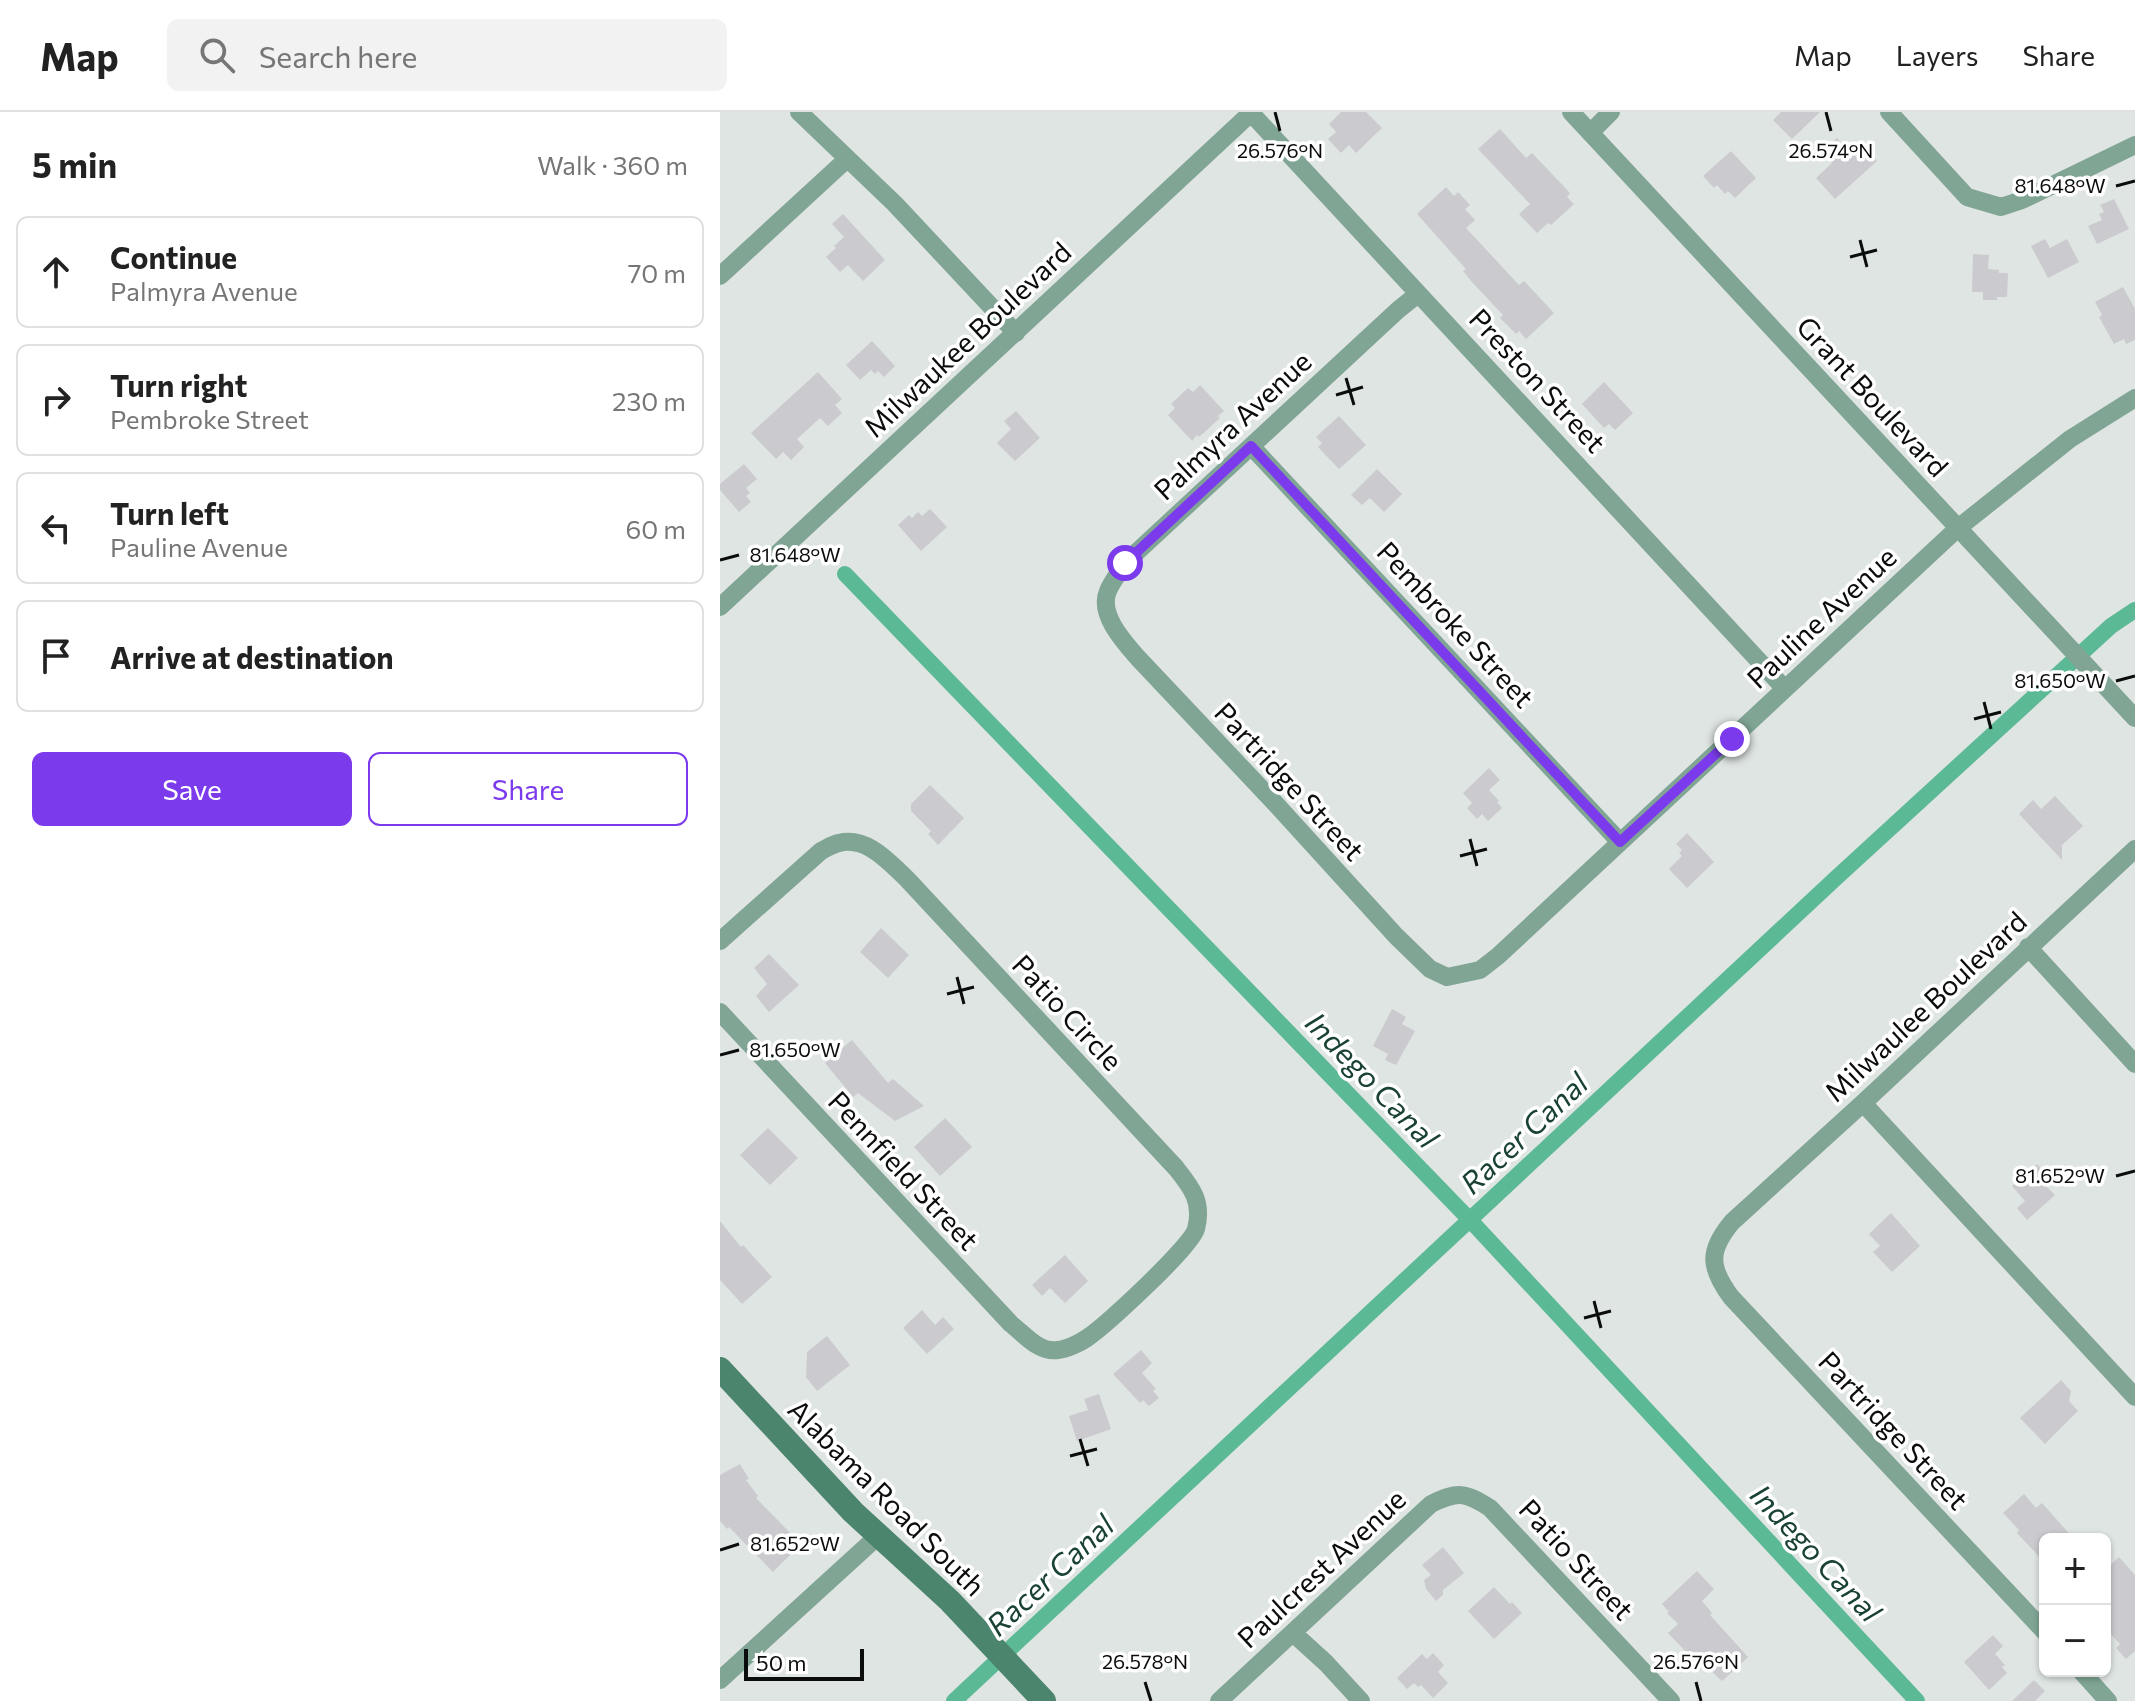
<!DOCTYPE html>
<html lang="en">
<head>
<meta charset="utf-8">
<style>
	body { margin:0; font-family:Commissioner,sans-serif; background:#f2f2f2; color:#222 }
	.controls { position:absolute; right:24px; bottom:24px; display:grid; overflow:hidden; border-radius:12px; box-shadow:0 2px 6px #0004 }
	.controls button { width:72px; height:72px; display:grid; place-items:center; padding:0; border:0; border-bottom:2px solid #e0e0e0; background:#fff; color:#222; font:40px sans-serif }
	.scale { position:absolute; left:24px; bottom:20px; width:120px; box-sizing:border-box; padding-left:8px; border:4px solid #0b0d0c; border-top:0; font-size:22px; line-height:28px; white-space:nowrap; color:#0b0d0c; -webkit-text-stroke:6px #fff; paint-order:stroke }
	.stop { position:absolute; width:24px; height:24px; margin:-18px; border:6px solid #7c3aed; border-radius:50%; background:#fff }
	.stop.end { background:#7c3aed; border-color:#fff; box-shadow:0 2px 8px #0008 }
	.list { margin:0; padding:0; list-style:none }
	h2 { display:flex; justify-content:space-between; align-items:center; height:104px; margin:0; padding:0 32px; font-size:34px }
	h2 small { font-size:26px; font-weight:400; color:#767676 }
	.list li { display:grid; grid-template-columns:52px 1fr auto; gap:24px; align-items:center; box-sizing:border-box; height:112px; margin:0 16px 16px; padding:0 16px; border:2px solid #e0e0e0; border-radius:12px }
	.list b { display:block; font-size:30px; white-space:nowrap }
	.list p { margin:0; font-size:26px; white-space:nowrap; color:#767676 }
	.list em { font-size:26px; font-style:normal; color:#767676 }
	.actions { display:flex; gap:16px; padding:24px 32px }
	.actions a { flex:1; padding:18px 0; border:2px solid #7c3aed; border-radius:12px; text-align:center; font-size:28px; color:#7c3aed }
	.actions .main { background:#7c3aed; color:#fff }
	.icon { flex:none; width:44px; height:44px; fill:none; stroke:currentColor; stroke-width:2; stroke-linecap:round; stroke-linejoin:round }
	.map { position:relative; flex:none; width:1415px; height:1589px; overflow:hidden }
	header { display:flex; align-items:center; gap:48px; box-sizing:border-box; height:112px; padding:0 40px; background:#fff; border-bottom:2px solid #e0e0e0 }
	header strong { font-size:38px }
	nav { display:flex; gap:44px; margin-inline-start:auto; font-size:28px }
	.search { width:560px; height:72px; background:#f2f2f2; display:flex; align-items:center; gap:20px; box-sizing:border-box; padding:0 28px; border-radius:12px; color:#767676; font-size:30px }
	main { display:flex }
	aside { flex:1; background:#fff }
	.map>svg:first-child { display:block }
</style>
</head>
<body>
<header>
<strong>Map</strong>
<div class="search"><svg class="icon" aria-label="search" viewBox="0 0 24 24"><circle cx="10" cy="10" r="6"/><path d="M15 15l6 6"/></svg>Search here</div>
<nav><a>Map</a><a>Layers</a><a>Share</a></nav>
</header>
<main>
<aside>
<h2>5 min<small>Walk · 360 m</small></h2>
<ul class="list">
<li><svg class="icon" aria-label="ahead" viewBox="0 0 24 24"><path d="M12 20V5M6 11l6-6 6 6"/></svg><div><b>Continue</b><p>Palmyra Avenue</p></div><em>70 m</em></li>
<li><svg class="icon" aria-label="right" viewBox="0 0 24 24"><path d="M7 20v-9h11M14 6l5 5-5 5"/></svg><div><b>Turn right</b><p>Pembroke Street</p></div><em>230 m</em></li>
<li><svg class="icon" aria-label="left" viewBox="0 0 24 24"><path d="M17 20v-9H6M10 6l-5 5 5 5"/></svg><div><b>Turn left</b><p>Pauline Avenue</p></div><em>60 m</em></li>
<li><svg class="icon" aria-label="arrive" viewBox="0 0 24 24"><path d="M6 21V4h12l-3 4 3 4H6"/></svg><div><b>Arrive at destination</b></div></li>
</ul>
<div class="actions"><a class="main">Save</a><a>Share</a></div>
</aside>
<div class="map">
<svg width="1415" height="1589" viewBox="0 0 1415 1589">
	<rect width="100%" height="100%" fill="#dfe5e2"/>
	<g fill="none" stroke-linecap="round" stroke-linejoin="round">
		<path stroke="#5cb995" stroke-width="16" d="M125 462 750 1108 1197 1589
			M234 1589 1116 766 1391 514 1415 498"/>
	</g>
	<path fill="#cbcacf" d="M621 0H646L662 16 636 41 629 33 621 41 608 27 616 20 609 12Z
		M1061 0H1100L1072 27 1053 8Z
		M780 17 806 46 812 41 850 81 847 85 854 92 831 113 828 111 817 121 799 102 810 92 758 37Z
		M1117 26 1128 39 1131 37 1138 45 1147 37 1157 49 1115 87 1096 66 1112 51 1102 40Z
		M1011 39 1036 66 1015 86 1008 79 1005 82 997 73 994 76 983 64Z
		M726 75 734 84 738 80 750 93 745 97 755 108 746 116 799 173 804 169 834 201 806 227 799 219 796 222 780 206 783 203 752 170 743 159 746 157 697 102Z
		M1394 87 1409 117 1377 132 1368 114 1382 108 1379 102 1384 100 1380 93Z
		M123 102 165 148 143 169 128 153 120 160 106 145 116 136 114 134 124 125 112 112Z
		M1325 127 1330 136 1347 127 1359 150 1328 166 1311 134Z
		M1253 142 1269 143 1268 157 1279 158V161H1288L1287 185H1277V188H1263V180H1252Z
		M1403 175 1415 197V228L1406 232 1404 227 1394 232 1379 205 1382 203 1375 190Z
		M152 229 175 254 164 265 158 259 155 262 151 258 140 268 126 253Z
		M98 260 122 287 115 293 122 301 108 314 100 306 77 327 84 335 71 348 63 340 56 347 31 321Z
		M884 270 913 301 895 318 889 312 884 316 862 292Z
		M480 273 504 299 498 304 500 306 479 325 477 323 472 329 448 303 455 296 451 292 468 276 473 280Z
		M296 299 320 326 295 349 277 331 291 317 284 309Z
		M619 304 646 333 619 357 598 335 602 331 596 325Z
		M24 352 37 367 26 376 30 381 26 384 31 390 19 400 0 378V372Z
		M657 357 682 382 664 400 650 386 642 393 631 383Z
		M210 397 227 415 201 439 178 413 189 403 192 406 198 400 202 404Z
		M769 656 780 668 769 678 779 689 777 690 782 696 768 709 762 702 757 707 747 696 752 691 743 681Z
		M210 673 244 706 218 733 208 722 211 719 191 699V692Z
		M1335 684 1363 714 1342 733V748L1299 702 1313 688 1321 697Z
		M967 721 994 750 967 776 949 757 962 744 959 741 962 738 956 732Z
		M161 816 189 843 168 866 140 840Z
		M49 842 79 873 49 900 36 884 47 872 34 856Z
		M672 897 686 905 682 912 695 919 676 953 665 948 668 942 653 934Z
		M132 928 168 971 173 967 204 994 175 1009 138 981 133 985 105 951Z
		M225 1006 252 1035 220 1064 194 1035Z
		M48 1016 78 1046 50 1073 20 1043Z
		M1317 1052 1331 1068 1325 1073 1335 1083 1307 1108 1297 1096 1305 1089 1292 1074Z
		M1171 1101 1200 1134 1172 1160 1153 1140 1160 1134 1149 1122Z
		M0 1109 21 1135 23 1133 52 1165 22 1192 0 1168Z
		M345 1143 368 1169 345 1191 330 1176 322 1184 312 1173Z
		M202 1198 215 1213 223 1205 234 1217 207 1242 183 1216Z
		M107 1224 130 1253 97 1279 86 1265 87 1240Z
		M421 1238 432 1251 422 1261 436 1277 433 1279 439 1286 429 1294 423 1288 420 1291 393 1262Z
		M1341 1268 1351 1279 1349 1289 1358 1299 1325 1332 1300 1306Z
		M379 1282 391 1317 357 1329 349 1304 368 1298 364 1287Z
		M20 1352 29 1367 26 1368 38 1384 36 1386 81 1432 53 1460 9 1415 7 1417 0 1409V1363Z
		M1304 1382 1316 1396 1322 1391 1354 1427H1325V1451L1297 1421 1299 1418 1283 1401Z
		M723 1435 744 1461 723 1478V1483L716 1489 706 1477 704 1468 711 1463 702 1453Z
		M1399 1445 1415 1463V1539L1406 1547 1396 1536 1400 1532 1385 1516V1458Z
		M977 1459 994 1477 982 1489 992 1501 990 1503 1028 1545 1002 1569 985 1553 979 1559 968 1546 970 1544 948 1521 958 1512 947 1501 949 1500 942 1492Z
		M774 1475 790 1492 792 1490 802 1501 774 1527 748 1499Z
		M1273 1523 1283 1534 1275 1542 1285 1553 1282 1555 1287 1561 1269 1578 1244 1550Z
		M713 1541 724 1553 718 1560 728 1571 713 1586 701 1573 698 1575 694 1571 687 1577 677 1566 702 1542 707 1547Z
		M1314 1568 1325 1579 1315 1589H1292Z"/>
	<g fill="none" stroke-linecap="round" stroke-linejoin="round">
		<path stroke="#80a594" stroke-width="18" d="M79 0 175 92 296 221
			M530 0 1064 576
			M851 0 1415 606
			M1169 0 1247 85 1281 95 1302 88 1415 33
			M870 21 891 0
			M0 164 127 47
			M698 182 678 198 405 451C400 460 392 469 388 479 378 502 404 530 418 546L553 689 676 824 710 857 727 865 760 858 778 844 1238 416 1350 327 1415 286
			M531 334 900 730
			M0 495 532 0
			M0 829 101 739C107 736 113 732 119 731 147 724 169 750 187 767L456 1056C472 1076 483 1090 476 1117 471 1135 386 1213 367 1226 360 1231 347 1237 338 1238 319 1241 305 1223 291 1212L0 900
			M1308 835 1415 952
			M1143 991 1415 1285
			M1325 1520 1011 1185C989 1155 988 1139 1012 1110L1143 991 1415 737
			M573 1521 606 1551 641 1589
			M1361 1559 1388 1589
			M0 1568 158 1424
			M499 1589 711 1392C738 1379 745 1380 770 1396L951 1589"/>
		<path stroke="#4c856e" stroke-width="24" d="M0 1257 133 1400 230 1489 324 1589"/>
	</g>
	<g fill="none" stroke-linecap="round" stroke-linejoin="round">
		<path stroke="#7c3aed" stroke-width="10" d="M405 451 531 334 900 730 1012 627"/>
	</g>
	<path fill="none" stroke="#0b0d0c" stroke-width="3" d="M555 0 560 19M1106 0 1111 19M1396 74 1415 69M1140 128 1147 155M1130 145 1157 138M626 266 634 293M616 283 643 275M0 448 19 443M1396 569 1415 564M1264 590 1271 617M1254 607 1281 600M750 727 757 754M740 744 767 737M237 865 244 892M227 882 254 875M0 943 19 938M1396 1064 1415 1059M874 1189 881 1216M864 1206 891 1199M360 1327 368 1354M350 1344 377 1337M0 1438 19 1432M425 1570 431 1589M976 1570 981 1589"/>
	<g text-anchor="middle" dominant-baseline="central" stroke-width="7" stroke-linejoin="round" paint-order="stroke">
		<g font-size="28" fill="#0b0d0c" stroke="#fff">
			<text transform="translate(247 227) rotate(-43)">Milwaukee Boulevard</text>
			<text transform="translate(818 268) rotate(47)">Preston Street</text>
			<text transform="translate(1153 284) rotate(47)">Grant Boulevard</text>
			<text transform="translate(512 313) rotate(-43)">Palmyra Avenue</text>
			<text transform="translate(1101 505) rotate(-43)">Pauline Avenue</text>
			<text transform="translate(736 512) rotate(47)">Pembroke Street</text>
			<text transform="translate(570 669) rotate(47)">Partridge Street</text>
			<text transform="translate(1205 894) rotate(-43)">Milwaulee Boulevard</text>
			<text transform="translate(348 900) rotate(47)">Patio Circle</text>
			<text transform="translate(184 1058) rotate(47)">Pennfield Street</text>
			<text transform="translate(1174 1318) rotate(47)">Partridge Street</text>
			<text transform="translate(167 1385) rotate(45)">Alabama Road South</text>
			<text transform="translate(857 1447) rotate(47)">Patio Street</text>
			<text transform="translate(601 1456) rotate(-43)">Paulcrest Avenue</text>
		</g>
		<g font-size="30" font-style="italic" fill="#194233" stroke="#fff">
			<text transform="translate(653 967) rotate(46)">Indego Canal</text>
			<text transform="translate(803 1020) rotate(-43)">Racer Canal</text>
			<text transform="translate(1097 1440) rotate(47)">Indego Canal</text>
			<text transform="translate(329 1462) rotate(-43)">Racer Canal</text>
		</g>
	</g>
	<g font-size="20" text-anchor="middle" fill="#0b0d0c" stroke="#fff" stroke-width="7" stroke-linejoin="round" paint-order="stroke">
		<text x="560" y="46">26.576°N</text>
		<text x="1111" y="46">26.574°N</text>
		<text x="1340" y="81">81.648°W</text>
		<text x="75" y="450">81.648°W</text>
		<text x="1340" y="576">81.650°W</text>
		<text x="75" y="945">81.650°W</text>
		<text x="1340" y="1071">81.652°W</text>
		<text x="75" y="1439">81.652°W</text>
		<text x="425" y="1557">26.578°N</text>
		<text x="976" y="1557">26.576°N</text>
	</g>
</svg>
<div class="controls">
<button>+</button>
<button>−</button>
</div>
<div class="scale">50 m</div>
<div class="stop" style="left:405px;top:451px"></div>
<div class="stop end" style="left:1012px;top:627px"></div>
</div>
</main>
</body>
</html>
